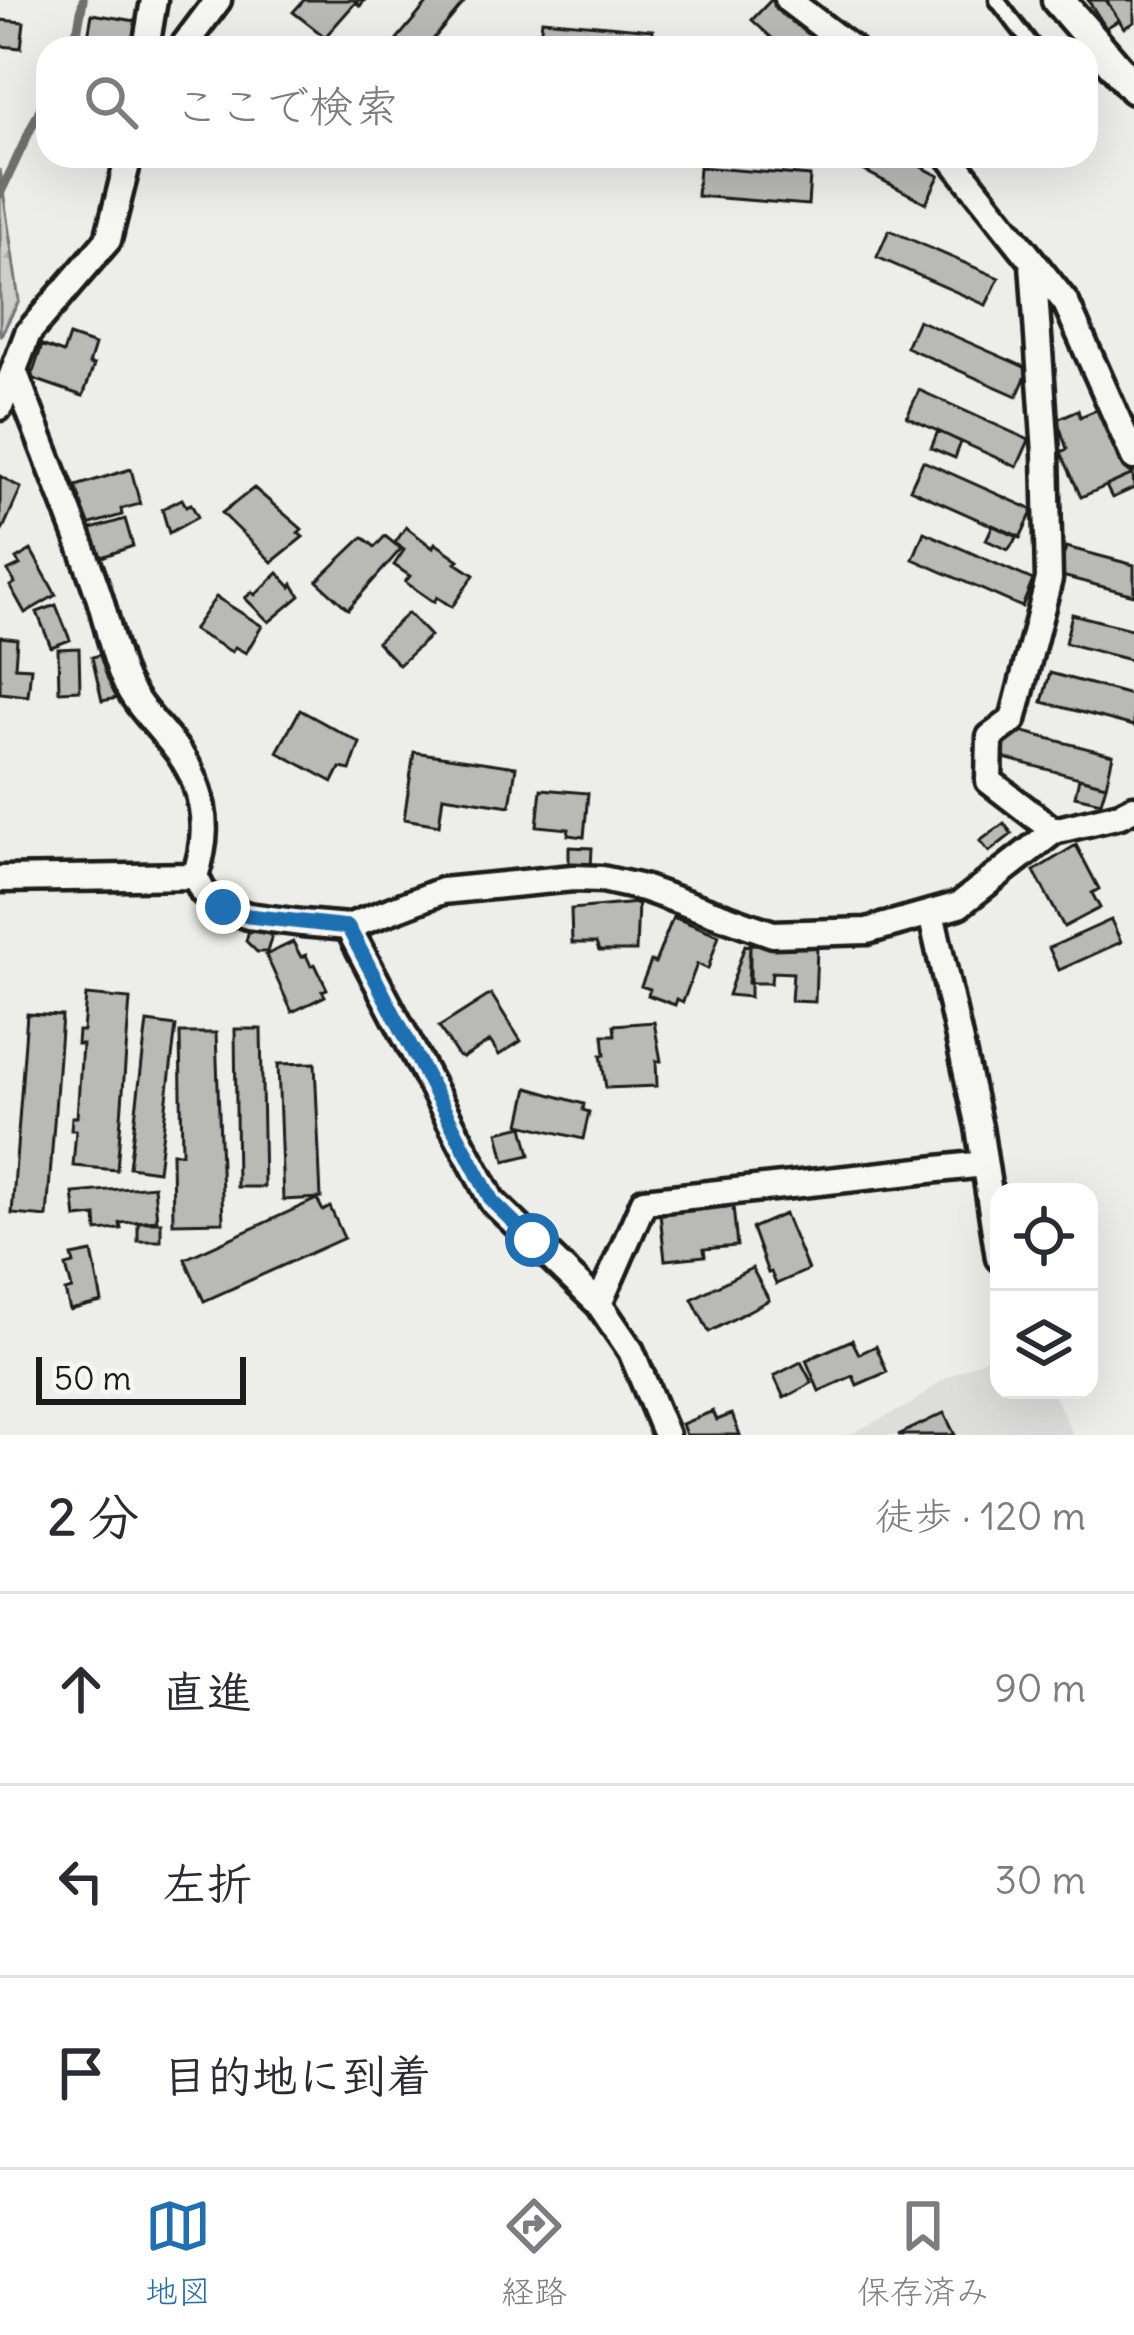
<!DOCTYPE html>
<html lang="ja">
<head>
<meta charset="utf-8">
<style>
	body { margin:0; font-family:Delius,"Klee One",sans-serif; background:#f7f7f7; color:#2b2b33 }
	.controls { position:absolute; right:36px; bottom:36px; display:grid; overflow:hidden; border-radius:24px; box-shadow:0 12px 48px #0002 }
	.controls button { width:108px; height:108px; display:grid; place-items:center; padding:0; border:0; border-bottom:3px solid #e1e1e2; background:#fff; color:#2b2b33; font:60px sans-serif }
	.scale { position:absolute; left:36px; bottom:30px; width:210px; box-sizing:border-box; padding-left:12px; border:6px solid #1c1c1c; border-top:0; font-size:33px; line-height:42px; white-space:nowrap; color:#1c1c1c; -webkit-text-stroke:9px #f6f6f2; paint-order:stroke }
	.stop { position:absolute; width:36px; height:36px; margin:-27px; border:9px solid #1f6fb2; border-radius:50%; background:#fff }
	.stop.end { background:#1f6fb2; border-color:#fff; box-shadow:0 3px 12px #0008 }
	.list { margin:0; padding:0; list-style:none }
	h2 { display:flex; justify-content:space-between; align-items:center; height:156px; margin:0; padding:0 48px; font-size:51px }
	h2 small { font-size:39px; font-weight:400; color:#7c7c81 }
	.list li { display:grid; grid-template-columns:78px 1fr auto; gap:36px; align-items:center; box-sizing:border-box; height:192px; padding:0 48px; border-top:3px solid #e1e1e2 }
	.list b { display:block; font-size:45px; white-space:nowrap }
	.list em { font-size:39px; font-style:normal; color:#7c7c81 }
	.icon { flex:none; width:66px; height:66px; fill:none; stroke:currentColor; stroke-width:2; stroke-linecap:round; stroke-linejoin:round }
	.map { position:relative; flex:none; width:1134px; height:1435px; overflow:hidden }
	.search { position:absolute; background:#fff; box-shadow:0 12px 48px #0002; left:36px; right:36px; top:36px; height:132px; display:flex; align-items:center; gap:30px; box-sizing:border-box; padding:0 42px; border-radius:36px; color:#7c7c81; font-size:45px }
	.sheet { height:732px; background:#fff }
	nav { display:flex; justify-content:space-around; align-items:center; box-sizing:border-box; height:168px; border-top:3px solid #e1e1e2; background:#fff; font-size:33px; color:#7c7c81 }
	nav a { display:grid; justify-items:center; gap:6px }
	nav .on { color:#1f6fb2 }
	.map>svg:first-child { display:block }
</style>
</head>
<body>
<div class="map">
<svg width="1134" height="1435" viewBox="0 0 1134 1435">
	<defs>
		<pattern id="forest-firs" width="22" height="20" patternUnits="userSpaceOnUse" patternTransform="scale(3)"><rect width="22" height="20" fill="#cececb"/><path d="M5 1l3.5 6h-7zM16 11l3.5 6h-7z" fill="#b0b0ae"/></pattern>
	</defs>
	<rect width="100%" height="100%" fill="#edede9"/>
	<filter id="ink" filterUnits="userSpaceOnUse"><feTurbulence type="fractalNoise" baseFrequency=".00833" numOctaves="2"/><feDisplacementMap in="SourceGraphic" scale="24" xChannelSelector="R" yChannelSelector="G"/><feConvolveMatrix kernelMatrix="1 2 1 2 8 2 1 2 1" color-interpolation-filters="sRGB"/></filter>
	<g filter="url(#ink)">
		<path fill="#ddddda" d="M999 1352V1390H1052L1073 1435H848L911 1404 946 1378Z"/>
		<path fill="url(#forest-firs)" stroke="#757574" stroke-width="3" d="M0 169 19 301 0 337Z"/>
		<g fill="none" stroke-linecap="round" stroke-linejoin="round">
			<path stroke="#6f6f6d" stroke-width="9" d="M68 48 78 28 83 0
				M0 194 48 92"/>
		</g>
		<path fill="#b9b9b6" stroke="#1c1c1c" stroke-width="3" d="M304 0H365L360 6 356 2 325 37 293 12Z
			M430 0H466L426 48H408L397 39Z
			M771 0H776L827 48H783L752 20Z
			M1088 0H1106L1119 20 1106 28Z
			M1106 0H1134V22L1124 28Z
			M92 14 136 21 131 48H86Z
			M0 20 24 22 21 48 0 46Z
			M542 20 653 30 652 48H539Z
			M846 156H900L939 176 926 203 844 160Z
			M699 167 810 176 808 205 697 196Z
			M889 230 999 278 986 305 877 257Z
			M918 320 1029 369 1017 396 906 347Z
			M69 336 95 345 89 364 94 365 83 396 31 378 42 345 63 353Z
			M919 390 1029 440 1017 467 907 417Z
			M1101 408 1131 475 1081 497 1061 452 1067 449 1057 419 1078 410 1080 417Z
			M938 431 961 442 955 458 931 448Z
			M923 461 1033 510 1020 538 910 489Z
			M131 469 140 504 121 509 122 515 88 525 76 486Z
			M1133 474 1134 488 1112 498 1106 486Z
			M0 476 21 488 2 531 0 530Z
			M254 488 302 529 298 533 303 537 272 562 222 513Z
			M182 499 186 506 191 504 198 517 169 533 162 509Z
			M125 519 133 546 96 559 88 530Z
			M993 525 1018 536 1008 550 986 540Z
			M406 527 433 548 435 543 459 560 456 563 474 575 452 607 437 597 434 602 405 582 410 576 394 565 404 550 395 543Z
			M924 532 1033 580 1022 607 913 559Z
			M385 536 401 549 348 609 317 581 363 537 375 547Z
			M1066 547 1134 565V595L1058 575Z
			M31 550 56 595 25 613 10 586 15 583 8 571 20 565 16 559Z
			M278 573 291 587 293 584 300 596 269 622 245 598 252 592 255 595Z
			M216 597 262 626 246 653 235 647 232 652 193 630Z
			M56 605 70 640 51 647 37 612Z
			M408 613 430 636 399 665 377 642Z
			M1072 614 1134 630V661L1065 643Z
			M0 637 17 639 15 667 31 668 28 696 0 693Z
			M79 648 80 690 59 691 58 649Z
			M112 652 122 697 102 701 92 657Z
			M1050 673 1134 696V726L1042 702Z
			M300 710 360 743 350 770 340 768 333 782 277 752Z
			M1008 728 1113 755 1106 785 1000 757Z
			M414 752 516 767 510 806 443 796 439 825 404 819Z
			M1079 778 1106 785 1101 802 1075 796Z
			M541 789 588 793 584 837 568 835 569 829 537 826Z
			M1004 823 1012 834 989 852 980 841Z
			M1076 845 1099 889 1092 893 1100 908 1064 927 1034 871Z
			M569 847 592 848 591 869 569 868Z
			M638 903 636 951H599L596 943H572L571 909Z
			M673 917 719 935 708 969 697 964 683 1002 677 999 675 1005 648 995 650 989 641 986 651 961 655 963Z
			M1111 920 1121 942 1059 970 1049 948Z
			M249 930 272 935 267 952H257L246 941Z
			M293 942 301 957 306 955 311 966 315 964 327 989 322 991 325 996 292 1012 266 955Z
			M750 944 817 947 815 1002 791 1001 793 973 772 972 771 983H748Z
			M745 945 750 946V997L728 995Z
			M491 994 521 1041 499 1055 490 1041 463 1058 458 1056 439 1027Z
			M86 995 130 999 117 1170 73 1166 76 1130H71L72 1117H77L82 1044H77L78 1031H83Z
			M27 1014 62 1016 47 1217 12 1214Z
			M147 1022 176 1026 158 1171 129 1167Z
			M654 1022 661 1061H656L657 1086 606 1088 601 1055H605L603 1035H615L614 1025Z
			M235 1029H261L264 1187H237Z
			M180 1033H216L223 1222 173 1223 172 1153H182Z
			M315 1063 321 1198 283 1200 278 1064Z
			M528 1088 584 1104 583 1110 589 1112 583 1139 520 1124Z
			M523 1126 530 1155 505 1161 498 1132Z
			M154 1186 157 1220 120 1223 121 1229 97 1231 96 1216 76 1218 73 1193Z
			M317 1199 323 1211 330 1207 344 1238 204 1301 185 1259Z
			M733 1206 737 1246 704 1249 705 1256 665 1260 660 1214Z
			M785 1214 808 1270 776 1284 771 1272 768 1273 752 1228Z
			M138 1222H161V1241H138Z
			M92 1252 102 1302 70 1310 65 1291 72 1289 66 1266 74 1264 72 1256Z
			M752 1268 769 1300 709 1332 692 1299Z
			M852 1340 859 1354 876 1346 887 1372 857 1385 853 1376 819 1391 806 1360Z
			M801 1362 812 1383 784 1398 774 1376Z
			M713 1411 717 1420 732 1414 740 1435H686L682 1424Z
			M944 1413 955 1435H898Z"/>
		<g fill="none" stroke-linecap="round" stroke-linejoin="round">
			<defs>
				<path id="service" d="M997 0 1034 48"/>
				<path id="minor" d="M788 0 851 48
					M146 48 154 0
					M182 48 218 0
					M949 156 1066 303 1134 457
					M1033 263 1046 453 1049 579 1013 720 990 737 989 781 1054 831
					M15 373C42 446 72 517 97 590 107 619 112 651 124 679 142 719 182 743 196 785 207 817 206 844 195 876L203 892 223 907 248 916 302 923 348 927 442 891 573 878 602 879 643 888 773 934 867 931 959 905 1054 831 1120 815 1134 808
					M0 407 28 333 108 240 129 156
					M0 879 195 876
					M931 913 979 1127 999 1258
					M348 927 492 1201 599 1304 631 1351 666 1435
					M599 1304 644 1201 984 1164"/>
				<path id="tertiary" d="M1058 0 1134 88"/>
			</defs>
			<use href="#service" stroke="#1c1c1c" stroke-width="21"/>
			<use href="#minor" stroke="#1c1c1c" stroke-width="33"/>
			<use href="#tertiary" stroke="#1c1c1c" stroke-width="39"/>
			<use href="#service" stroke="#f6f6f2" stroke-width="12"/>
			<use href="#minor" stroke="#f6f6f2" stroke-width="24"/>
			<use href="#tertiary" stroke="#f6f6f2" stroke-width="30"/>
		</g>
	</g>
	<g fill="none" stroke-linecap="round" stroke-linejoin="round" filter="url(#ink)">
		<path stroke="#1f6fb2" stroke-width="15" d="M223 907 248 916 348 927 492 1201 532 1240"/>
	</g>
</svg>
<div class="controls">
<button><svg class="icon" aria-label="locate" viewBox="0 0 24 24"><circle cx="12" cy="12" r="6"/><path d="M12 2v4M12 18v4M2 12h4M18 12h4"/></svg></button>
<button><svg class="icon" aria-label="layers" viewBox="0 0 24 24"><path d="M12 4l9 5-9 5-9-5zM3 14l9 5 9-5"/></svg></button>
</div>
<div class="scale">50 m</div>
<div class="stop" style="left:532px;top:1240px"></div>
<div class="stop end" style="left:223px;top:907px"></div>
<div class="search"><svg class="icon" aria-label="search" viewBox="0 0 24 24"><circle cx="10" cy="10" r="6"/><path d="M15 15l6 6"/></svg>ここで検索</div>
</div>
<section class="sheet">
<h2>2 分<small>徒歩 · 120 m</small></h2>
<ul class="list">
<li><svg class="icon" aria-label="ahead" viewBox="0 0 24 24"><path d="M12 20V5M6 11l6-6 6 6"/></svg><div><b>直進</b></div><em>90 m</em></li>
<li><svg class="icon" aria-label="left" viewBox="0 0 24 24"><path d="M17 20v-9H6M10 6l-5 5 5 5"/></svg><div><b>左折</b></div><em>30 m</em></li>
<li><svg class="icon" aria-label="arrive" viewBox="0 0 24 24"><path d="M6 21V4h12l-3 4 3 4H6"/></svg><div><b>目的地に到着</b></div></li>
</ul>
</section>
<nav>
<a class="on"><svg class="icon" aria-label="map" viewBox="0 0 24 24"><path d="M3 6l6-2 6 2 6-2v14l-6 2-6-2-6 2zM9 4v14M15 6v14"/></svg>地図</a>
<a><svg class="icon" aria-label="directions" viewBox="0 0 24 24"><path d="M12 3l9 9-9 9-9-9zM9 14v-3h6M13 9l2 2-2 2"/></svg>経路</a>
<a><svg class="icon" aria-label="saved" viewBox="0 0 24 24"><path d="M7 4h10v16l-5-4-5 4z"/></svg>保存済み</a>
</nav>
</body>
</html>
